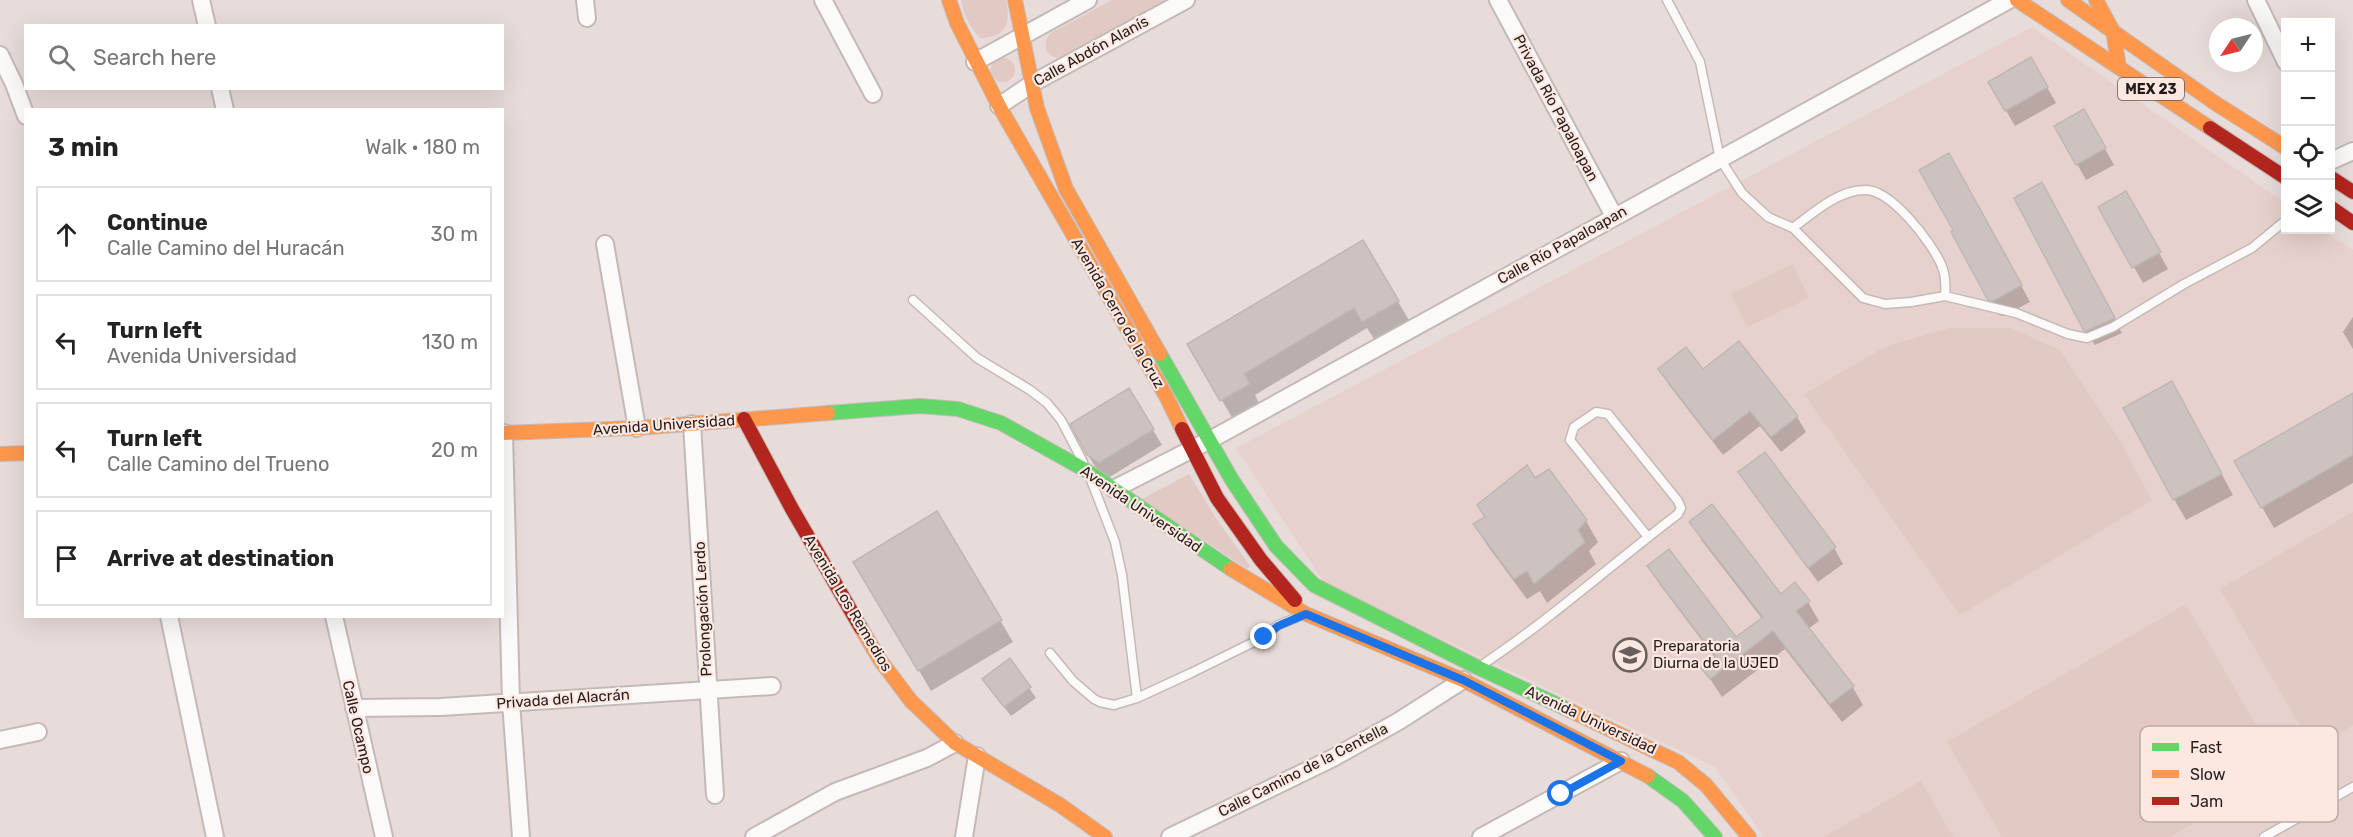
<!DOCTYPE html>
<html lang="en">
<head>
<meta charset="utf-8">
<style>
	body { margin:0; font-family:Rubik,sans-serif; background:#f6f6f6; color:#222 }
	.controls { position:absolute; right:18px; top:18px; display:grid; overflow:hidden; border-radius:0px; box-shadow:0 6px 24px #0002 }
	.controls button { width:54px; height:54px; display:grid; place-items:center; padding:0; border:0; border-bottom:2px solid #e0e0e0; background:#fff; color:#222; font:30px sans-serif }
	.compass { position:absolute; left:2209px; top:18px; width:54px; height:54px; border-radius:50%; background:#fff; box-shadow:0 6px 24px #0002; rotate:235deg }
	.stop { position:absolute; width:18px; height:18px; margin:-14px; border:4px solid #1a73e8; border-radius:50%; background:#fff }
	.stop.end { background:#1a73e8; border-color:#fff; box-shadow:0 2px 6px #0008 }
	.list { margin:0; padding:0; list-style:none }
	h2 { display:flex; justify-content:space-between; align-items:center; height:78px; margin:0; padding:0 24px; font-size:26px }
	h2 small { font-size:20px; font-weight:400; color:#767676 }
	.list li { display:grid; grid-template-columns:39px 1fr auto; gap:18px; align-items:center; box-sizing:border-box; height:96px; margin:0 12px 12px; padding:0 12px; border:2px solid #e0e0e0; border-radius:0px }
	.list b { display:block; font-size:22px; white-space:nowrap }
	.list p { margin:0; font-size:20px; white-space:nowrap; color:#767676 }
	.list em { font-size:20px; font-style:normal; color:#767676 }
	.icon { flex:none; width:33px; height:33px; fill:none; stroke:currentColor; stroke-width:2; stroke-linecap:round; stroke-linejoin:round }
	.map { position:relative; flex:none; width:2353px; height:837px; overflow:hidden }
	.search { position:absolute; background:#fff; box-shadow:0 6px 24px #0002; left:24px; top:24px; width:480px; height:66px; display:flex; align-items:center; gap:15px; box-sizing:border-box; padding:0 21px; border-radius:0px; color:#767676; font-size:22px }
	.panel { position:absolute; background:#fff; box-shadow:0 6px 24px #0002; left:24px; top:108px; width:480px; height:510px; border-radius:0px }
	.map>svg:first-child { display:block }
</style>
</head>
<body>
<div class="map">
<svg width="2353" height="837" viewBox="0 0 2353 837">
	<rect width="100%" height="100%" fill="#e8dcda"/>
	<path fill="#e7d1cc" d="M2032 27 2285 203 2286 230H2323L2353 250V837H1764L1715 767 1325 584 1236 448Z"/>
	<path fill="#e2c9c3" d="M961 0H1006C1011 24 1006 37 980 38 969 27 964 15 961 0Z
		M1112 0H1168L1066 57C1049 62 1038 46 1051 33Z
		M991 70a12 12 0 1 1 24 0a12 12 0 1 1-24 0Z
		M1793 264 1809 298 1747 327 1731 294Z
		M1950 328H2010L2060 350 2120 441 2152 500 1960 615 1804 394 1887 346Z
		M1189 474 1216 518 1250 566 1247 569 1142 499Z
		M2353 512V725L2313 748 2220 589Z
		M2186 604 2283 772 2170 837H2002L1947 742Z
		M1921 781 1953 837H1824Z"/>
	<path fill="#0003" d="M2031 59 2056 103 2015 126 1990 83Z
		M2084 111 2114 165 2086 180 2056 126Z
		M1958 170 2030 302 2003 316 1999 315 1990 299Z
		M2126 193 2168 269 2143 283 2100 208Z
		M2049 198 2122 333 2095 345 2085 330Z
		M1363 242 1410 322 1376 342 1367 328 1255 395 1260 405 1234 421 1189 344Z
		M2353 317V349L2343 332Z
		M1660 369 1703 372 1797 417 1806 432 1781 452 1760 426 1723 455 1669 385Z
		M2353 399V483L2274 528 2236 462Z
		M2184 404 2233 495 2186 520 2174 499Z
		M1153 430 1162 445 1108 478 1098 471 1088 455Z
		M1740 473 1834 548 1843 564 1818 582 1749 488Z
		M1535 480 1586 521 1598 542 1589 551 1596 564 1547 603 1540 591 1527 599 1487 545 1475 525Z
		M937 513 1013 642 931 691 855 562Z
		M1691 522 1781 596 1808 602 1819 621 1808 629 1852 686 1863 705 1842 722 1785 649 1722 697 1703 668 1716 659 1660 585 1649 566 1735 640 1763 620 1702 541Z
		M1010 660 1036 698 1011 716 990 689Z"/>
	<path fill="#ccc3c1" stroke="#bfb7b5" stroke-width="1.5" d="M2031 57 2048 87 2005 111 1988 82Z
		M2084 109 2106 148 2076 165 2054 126Z
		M1949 153 2022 285 1993 301 1988 300 1951 232 1953 230 1919 170Z
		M2042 182 2115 318 2086 331H2084L2014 198Z
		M2126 191 2161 252 2132 268 2098 207Z
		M1363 240 1399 301 1362 322 1354 308 1244 374 1250 384 1220 401 1187 344Z
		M1739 341 1798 416 1771 437 1750 411 1713 440 1658 369 1686 347 1703 369Z
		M2172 381 2222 474 2173 500 2123 408Z
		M1129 388 1154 429 1099 463 1087 455 1070 424Z
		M2353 393V455L2261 508 2234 461Z
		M1765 452 1836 547 1808 568 1738 472Z
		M1527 465 1535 478 1549 469 1587 520 1578 530 1585 542 1534 584 1527 571 1514 579 1473 524 1485 517 1477 505Z
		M1712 504 1781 594 1795 582 1810 601 1796 611 1854 686 1830 704 1773 631 1710 679 1701 668 1716 657 1647 566 1669 549 1736 637 1763 617 1689 522Z
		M937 511 1002 620 918 671 853 562Z
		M1010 658 1031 687 1004 707 982 679Z"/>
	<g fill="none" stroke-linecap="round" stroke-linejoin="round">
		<defs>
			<path id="lane" d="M1667 0 1700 62 1720 159 1742 193 1768 217 1793 228 1863 298 1885 304 1911 302 1945 296 2016 313 2068 334 2087 338 2113 327 2184 284 2252 248 2286 220
				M1793 228C1813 213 1838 190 1865 190 1891 189 1931 242 1941 264 1946 275 1946 285 1945 296
				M913 300 977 358 1030 390 1047 403 1061 420 1083 462
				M1091 480 1115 542 1122 575 1137 698
				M1050 653 1073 681 1094 699 1100 702 1114 705 1137 698 1191 673 1264 637 1278 625 1303 615
				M1482 665C1551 619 1612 564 1678 514L1681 508 1678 501 1608 414 1596 412 1574 427 1570 440 1648 537
				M2264 837 2353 787"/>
			<path id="street" d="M201 0 207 26
				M585 0 587 18
				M823 0 873 94
				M1498 0 1614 216
				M2256 0 2286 62
				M0 55 14 84 26 116
				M975 62 1088 0
				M220 88 225 110
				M999 106 1033 83 1186 0
				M2333 160 2353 151
				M605 244 637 428
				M692 424 715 795
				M504 433 511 702 521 837
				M1114 489 1210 440 2009 0
				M169 616 215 837
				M334 616 384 837
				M354 708 441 707 772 686
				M0 740 38 732
				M754 837 835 792 927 758 955 743
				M964 837 977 756
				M1170 837 1333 758 1399 721 1463 680
				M1481 837 1621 761"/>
			<path id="fast" d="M1160 354 1232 480 1276 546 1314 585 1479 668 1571 711
				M828 413 920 406 958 409 1001 423 1087 471 1231 569
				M1648 776 1683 801 1715 837"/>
			<path id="slow" d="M949 0 957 23 999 106 1166 396 1182 429
				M1015 0 1037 108 1066 189 1160 354
				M2017 0 2210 128
				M2068 0 2215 103 2286 148
				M2096 0 2113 31 2119 67
				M502 433 637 428 828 413
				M0 454 26 453
				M1231 569 1306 614 1463 680 1648 776
				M861 628 880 660 911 701 955 743 1060 805 1105 837
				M1571 711 1678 762 1706 785 1749 837"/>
			<path id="jam" d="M2210 128 2286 178
				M2330 177 2353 192
				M2330 207 2353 223
				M744 419 792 509 861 628
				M1182 429 1217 498 1261 560 1295 600"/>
		</defs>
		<use href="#lane" stroke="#c3bab8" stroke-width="11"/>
		<use href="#street" stroke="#c3bab8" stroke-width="20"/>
		<use href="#fast" stroke="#c3bab8" stroke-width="16"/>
		<use href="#slow" stroke="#c3bab8" stroke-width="16"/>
		<use href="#jam" stroke="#c3bab8" stroke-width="16"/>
		<use href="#lane" stroke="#fcfaf9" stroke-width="8"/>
		<use href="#street" stroke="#fcfaf9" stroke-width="16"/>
		<use href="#fast" stroke="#63d668" stroke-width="14"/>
		<use href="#slow" stroke="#ff974d" stroke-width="14"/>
		<use href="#jam" stroke="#b3261e" stroke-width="14"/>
	</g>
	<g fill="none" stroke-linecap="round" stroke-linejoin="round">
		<path stroke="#1a73e8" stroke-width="8" d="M1264 637 1278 626 1306 614 1463 680 1621 761 1561 794"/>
	</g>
	<defs>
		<symbol id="school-ring" viewBox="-11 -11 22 22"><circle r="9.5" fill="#fce7e1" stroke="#69605e" stroke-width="1.5"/><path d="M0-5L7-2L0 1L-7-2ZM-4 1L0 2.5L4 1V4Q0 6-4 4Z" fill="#69605e"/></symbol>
	</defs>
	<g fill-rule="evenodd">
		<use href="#school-ring" x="1611" y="636" width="38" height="38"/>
	</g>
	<g text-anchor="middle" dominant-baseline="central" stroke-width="4.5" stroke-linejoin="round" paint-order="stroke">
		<rect fill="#fce7e1" stroke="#665a56" stroke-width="1.5" x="2118" y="78" width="66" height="22" rx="4.5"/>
		<g font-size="14" font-weight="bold" fill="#251d1b">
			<text x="2151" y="89">MEX 23</text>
		</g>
		<g font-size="15" fill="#251d1b" stroke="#fce7e1">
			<text transform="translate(1091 51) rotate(-29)">Calle Abdón Alanís</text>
			<text transform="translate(1556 108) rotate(62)">Privada Río Papaloapan</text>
			<text transform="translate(1562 245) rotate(-29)">Calle Río Papaloapan</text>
			<text transform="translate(1118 313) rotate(60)">Avenida Cerro de la Cruz</text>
			<text transform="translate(664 425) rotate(-4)">Avenida Universidad</text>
			<text transform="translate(1141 509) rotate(34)">Avenida Universidad</text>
			<text transform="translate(848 603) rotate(59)">Avenida Los Remedios</text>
			<text transform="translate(703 609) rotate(-93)">Prolongación Lerdo</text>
			<text transform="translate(563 699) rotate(-4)">Privada del Alacrán</text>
			<text transform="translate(1591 720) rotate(25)">Avenida Universidad</text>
			<text transform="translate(358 727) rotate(77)">Calle Ocampo</text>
			<text transform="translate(1303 770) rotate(-27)">Calle Camino de la Centella</text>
		</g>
		<g font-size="15" fill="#251d1b" stroke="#fce7e1" text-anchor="start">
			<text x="1653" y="646">Preparatoria<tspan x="1653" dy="17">Diurna de la UJED</tspan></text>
		</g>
	</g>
	<rect x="2140" y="726" width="198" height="96" rx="9" fill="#fce7e1" stroke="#bcaaa6" stroke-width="1.5"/>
	<rect x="2152" y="743" width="27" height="8" fill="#63d668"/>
	<rect x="2152" y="770" width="27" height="8" fill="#ff974d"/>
	<rect x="2152" y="797" width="27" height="8" fill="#b3261e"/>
	<g font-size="16" fill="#251d1b">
		<text x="2190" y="753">Fast</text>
		<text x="2190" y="780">Slow</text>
		<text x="2190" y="807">Jam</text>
	</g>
</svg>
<div class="controls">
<button>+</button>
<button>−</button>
<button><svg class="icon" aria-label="locate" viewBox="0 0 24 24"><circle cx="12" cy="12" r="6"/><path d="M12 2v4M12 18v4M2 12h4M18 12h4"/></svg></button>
<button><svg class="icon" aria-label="layers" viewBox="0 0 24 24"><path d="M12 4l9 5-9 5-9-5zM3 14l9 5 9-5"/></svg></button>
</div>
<svg class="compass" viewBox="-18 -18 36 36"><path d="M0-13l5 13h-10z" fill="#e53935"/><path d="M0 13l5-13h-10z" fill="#767676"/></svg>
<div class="stop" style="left:1561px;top:794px"></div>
<div class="stop end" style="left:1264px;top:637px"></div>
<div class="search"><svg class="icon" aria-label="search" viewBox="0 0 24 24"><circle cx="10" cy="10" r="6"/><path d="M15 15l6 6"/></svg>Search here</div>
<section class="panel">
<h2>3 min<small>Walk · 180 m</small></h2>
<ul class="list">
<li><svg class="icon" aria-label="ahead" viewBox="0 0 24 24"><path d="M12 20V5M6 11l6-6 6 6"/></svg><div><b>Continue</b><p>Calle Camino del Huracán</p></div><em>30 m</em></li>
<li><svg class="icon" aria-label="left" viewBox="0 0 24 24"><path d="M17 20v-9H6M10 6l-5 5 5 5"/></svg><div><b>Turn left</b><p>Avenida Universidad</p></div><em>130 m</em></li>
<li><svg class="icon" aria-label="left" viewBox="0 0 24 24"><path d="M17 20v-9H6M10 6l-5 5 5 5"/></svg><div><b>Turn left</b><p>Calle Camino del Trueno</p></div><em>20 m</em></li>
<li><svg class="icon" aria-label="arrive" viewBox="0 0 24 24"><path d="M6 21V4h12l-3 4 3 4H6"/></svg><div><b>Arrive at destination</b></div></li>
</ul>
</section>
</div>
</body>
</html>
